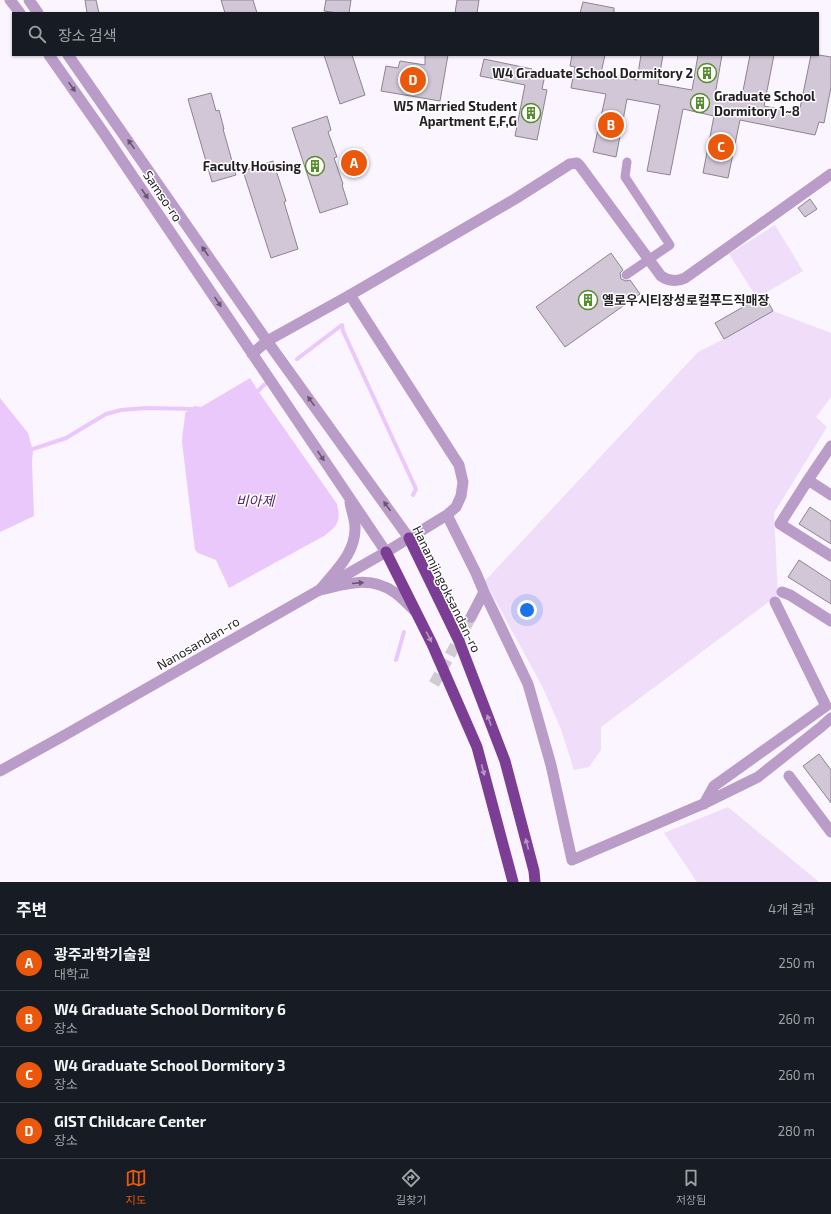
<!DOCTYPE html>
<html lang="ko">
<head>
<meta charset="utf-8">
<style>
	body { margin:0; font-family:"Exo 2","Noto Sans KR",sans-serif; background:#242831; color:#f1f3f6 }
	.you { position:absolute; left:527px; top:610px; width:14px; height:14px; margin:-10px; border:3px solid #fff; border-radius:50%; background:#1a73e8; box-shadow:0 0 0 6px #1a73e833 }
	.badge { display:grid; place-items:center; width:26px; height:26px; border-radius:50%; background:#ea580c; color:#fff; font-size:13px; font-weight:700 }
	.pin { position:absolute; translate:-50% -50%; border:2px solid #fff; box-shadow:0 1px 4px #0006 }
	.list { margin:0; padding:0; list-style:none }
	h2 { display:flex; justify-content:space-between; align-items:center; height:52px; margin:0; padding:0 16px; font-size:17px }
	h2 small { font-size:13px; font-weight:400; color:#9ea1a6 }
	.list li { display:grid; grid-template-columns:26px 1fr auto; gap:12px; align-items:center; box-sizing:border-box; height:56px; padding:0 16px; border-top:1px solid #363941 }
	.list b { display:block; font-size:15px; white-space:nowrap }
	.list p { margin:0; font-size:13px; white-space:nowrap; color:#9ea1a6 }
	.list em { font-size:13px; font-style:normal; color:#9ea1a6 }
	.icon { flex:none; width:22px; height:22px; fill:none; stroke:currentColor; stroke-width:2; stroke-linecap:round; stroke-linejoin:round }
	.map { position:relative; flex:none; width:831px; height:882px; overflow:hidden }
	.search { position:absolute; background:#171b24; box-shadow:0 1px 3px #0004; left:12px; right:12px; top:12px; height:44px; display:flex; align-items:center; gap:10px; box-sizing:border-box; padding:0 14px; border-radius:0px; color:#9ea1a6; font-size:15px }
	.sheet { height:276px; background:#171b24 }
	nav { display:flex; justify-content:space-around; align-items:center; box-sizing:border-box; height:56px; border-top:1px solid #363941; background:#171b24; font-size:11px; color:#9ea1a6 }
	nav a { display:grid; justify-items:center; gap:2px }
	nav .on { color:#ea580c }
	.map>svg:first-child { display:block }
</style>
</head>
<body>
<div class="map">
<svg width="831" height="882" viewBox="0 0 831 882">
	<rect width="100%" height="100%" fill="#fbf5ff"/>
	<path fill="#f0ddf9" d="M775 225 803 271 757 298 729 254Z
		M773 311 831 333V397L816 417 827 427 774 513 778 595 601 727V750L589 767 574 770 561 729 543 688 485 581 698 352 724 339Z
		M728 807 819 882H697L664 833Z"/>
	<path fill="#ebc8fb" d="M250 378 258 391 337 504C341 521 338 526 324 536L229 588 216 560 198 553 195 550 182 442C182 432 185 422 185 413L194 406 201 407Z
		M0 398 28 433 33 451 32 462 34 516 0 532Z"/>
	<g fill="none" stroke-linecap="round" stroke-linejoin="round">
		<path stroke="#ebc8fb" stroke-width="4" d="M297 359 342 325 343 331 416 489 413 495
			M258 391 265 384
			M33 449 66 438 106 414 121 410 146 408 191 409
			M396 660 404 632"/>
	</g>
	<path fill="#d2c7d7" stroke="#8d8392" d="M85 0H96L99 13H87Z
		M221 0H253L257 13H225Z
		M326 0H351L349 13H338L324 11Z
		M457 0H479L477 13H455Z
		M583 2 614 8V13H580Z
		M324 55H352L365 95 340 104Z
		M425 55H448L440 101 381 91 386 66 398 68 400 61 425 65Z
		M572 55H605L601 73 637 80 641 55H663L658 84 692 90 698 55H722L715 95 741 101 750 55H774L764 106 799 113 811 55H819L831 57V87L824 123 819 122 815 135 740 120 728 178 703 173 714 116 683 109 670 175 647 171 660 105 627 99 616 157 593 152 606 94 571 88 575 67 570 66Z
		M484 59 532 69 531 73 545 75 542 89 547 90 537 140 515 136 525 85 480 76Z
		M211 93 216 111 219 110 224 129H223L236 175 212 182 188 99Z
		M327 116 331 130 328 132 337 157 334 158 343 184 342 185 348 204 320 213 292 128Z
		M273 161 286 201 284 202 298 249 271 258 243 171Z
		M810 199 817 209 805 217 798 208Z
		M611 253 623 270 620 273 621 279 626 281 630 280 640 294 565 347 536 307Z
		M764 295 773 311 724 339 715 323Z
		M810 507 831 521V544L799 524Z
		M799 560 831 581V604L788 577Z
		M819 754 831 770V803L803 766Z"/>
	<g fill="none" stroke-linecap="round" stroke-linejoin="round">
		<path stroke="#d0cad3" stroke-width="11" stroke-dasharray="11 5.5" stroke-linecap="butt" d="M434 684 471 617"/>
		<path stroke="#ba9cc8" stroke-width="9" d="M626 275 670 245 625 177 627 162"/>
		<path stroke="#ba9cc8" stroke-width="11" d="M831 446 808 480 831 495
			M808 480 780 524 831 556
			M447 515 476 573 484 592 528 684 551 765 572 860 703 804 758 777 821 727 831 718
			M782 592 790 595 831 621
			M471 617 484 592
			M0 771 65 735 386 552 447 515 456 507 461 496 463 482 459 465 350 295 515 199 570 164 577 163 580 166 661 276C668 281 677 282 685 278L831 174
			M789 776 831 832
			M704 804 714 786 826 706 775 602"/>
		<path stroke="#ba9cc8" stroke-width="11" d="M10 0 20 13
			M29 0 38 13
			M49 55 103 132 386 552
			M68 55 267 341 409 538
			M252 354 267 341 350 295
			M320 590C346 584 370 575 394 592 402 597 408 605 415 611
			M320 590C335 571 356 553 355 527 355 519 351 510 350 502"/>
		<path stroke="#7b3e94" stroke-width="11" d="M409 538 459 641 505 761 534 871 535 882
			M386 552 432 644 477 747 513 882"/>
	</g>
	<defs><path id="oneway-solid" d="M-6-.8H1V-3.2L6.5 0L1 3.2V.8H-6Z"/></defs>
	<g fill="#67576e">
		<use href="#oneway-solid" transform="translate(72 87) rotate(55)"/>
		<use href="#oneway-solid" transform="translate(131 144) rotate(-125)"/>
		<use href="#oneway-solid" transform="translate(145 194) rotate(56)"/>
		<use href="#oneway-solid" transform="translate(205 251) rotate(-125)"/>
		<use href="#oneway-solid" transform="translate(218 302) rotate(56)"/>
		<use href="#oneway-solid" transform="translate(311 401) rotate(-126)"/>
		<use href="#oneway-solid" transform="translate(321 456) rotate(56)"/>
		<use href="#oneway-solid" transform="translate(387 506) rotate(-126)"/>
		<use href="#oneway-solid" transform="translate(358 583) rotate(-5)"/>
	</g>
	<g fill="#b695c4">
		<use href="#oneway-solid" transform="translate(429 637) rotate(63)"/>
		<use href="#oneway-solid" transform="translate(489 720) rotate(-111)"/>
		<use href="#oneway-solid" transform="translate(483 770) rotate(75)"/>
		<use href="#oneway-solid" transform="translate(527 844) rotate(-105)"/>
	</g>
	<defs>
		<symbol id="building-ring" viewBox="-11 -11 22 22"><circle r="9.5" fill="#fff" stroke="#558e2b" stroke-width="1.5"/><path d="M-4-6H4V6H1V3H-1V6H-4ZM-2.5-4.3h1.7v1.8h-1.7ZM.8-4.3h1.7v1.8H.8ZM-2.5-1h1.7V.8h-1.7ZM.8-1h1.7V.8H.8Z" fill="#558e2b"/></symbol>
	</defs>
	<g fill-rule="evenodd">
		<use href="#building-ring" x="696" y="62" width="22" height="22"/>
		<use href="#building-ring" x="689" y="92" width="22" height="22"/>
		<use href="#building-ring" x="520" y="102" width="22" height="22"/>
		<use href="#building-ring" x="304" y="155" width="22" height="22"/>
		<use href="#building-ring" x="577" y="289" width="22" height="22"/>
	</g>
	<g text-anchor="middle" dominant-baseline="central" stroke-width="3" stroke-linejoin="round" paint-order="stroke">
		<g font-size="13" font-weight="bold" fill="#231f25" stroke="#fff" text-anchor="end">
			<text x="693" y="73">W4 Graduate School Dormitory 2</text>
			<text x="714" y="96" text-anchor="start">Graduate School<tspan x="714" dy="15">Dormitory 1~8</tspan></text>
			<text x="517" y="106">W5 Married Student<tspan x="517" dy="15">Apartment E,F,G</tspan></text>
			<text x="301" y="166">Faculty Housing</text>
			<text x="602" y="300" text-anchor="start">옐로우시티장성로컬푸드직매장</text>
		</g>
		<g font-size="13" fill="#231f25" stroke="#fff">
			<text transform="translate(163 196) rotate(56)">Samso-ro</text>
			<text transform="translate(447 589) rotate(64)">Hanamjingoksandan-ro</text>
			<text transform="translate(198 643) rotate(-30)">Nanosandan-ro</text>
		</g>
		<g font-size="14" font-style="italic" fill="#58256d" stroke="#fff">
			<text x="255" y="500">비아제</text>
		</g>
	</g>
</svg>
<div class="you"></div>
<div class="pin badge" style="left:354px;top:163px">A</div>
<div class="pin badge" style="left:611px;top:125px">B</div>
<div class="pin badge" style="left:721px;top:147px">C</div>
<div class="pin badge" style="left:413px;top:80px">D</div>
<div class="search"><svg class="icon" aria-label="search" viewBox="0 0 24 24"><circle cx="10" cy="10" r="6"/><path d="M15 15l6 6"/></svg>장소 검색</div>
</div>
<section class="sheet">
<h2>주변<small>4개 결과</small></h2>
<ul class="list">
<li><span class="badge">A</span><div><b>광주과학기술원</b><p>대학교</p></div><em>250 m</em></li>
<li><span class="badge">B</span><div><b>W4 Graduate School Dormitory 6</b><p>장소</p></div><em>260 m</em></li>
<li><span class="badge">C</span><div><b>W4 Graduate School Dormitory 3</b><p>장소</p></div><em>260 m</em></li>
<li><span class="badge">D</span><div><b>GIST Childcare Center</b><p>장소</p></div><em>280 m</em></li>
</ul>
</section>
<nav>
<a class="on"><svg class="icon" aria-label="map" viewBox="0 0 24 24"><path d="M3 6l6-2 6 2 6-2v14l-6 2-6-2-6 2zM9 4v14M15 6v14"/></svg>지도</a>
<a><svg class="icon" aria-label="directions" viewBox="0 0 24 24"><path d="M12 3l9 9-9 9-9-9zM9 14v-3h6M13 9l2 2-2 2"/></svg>길찾기</a>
<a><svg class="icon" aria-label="saved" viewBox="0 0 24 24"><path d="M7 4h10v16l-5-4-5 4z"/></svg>저장됨</a>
</nav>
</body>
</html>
